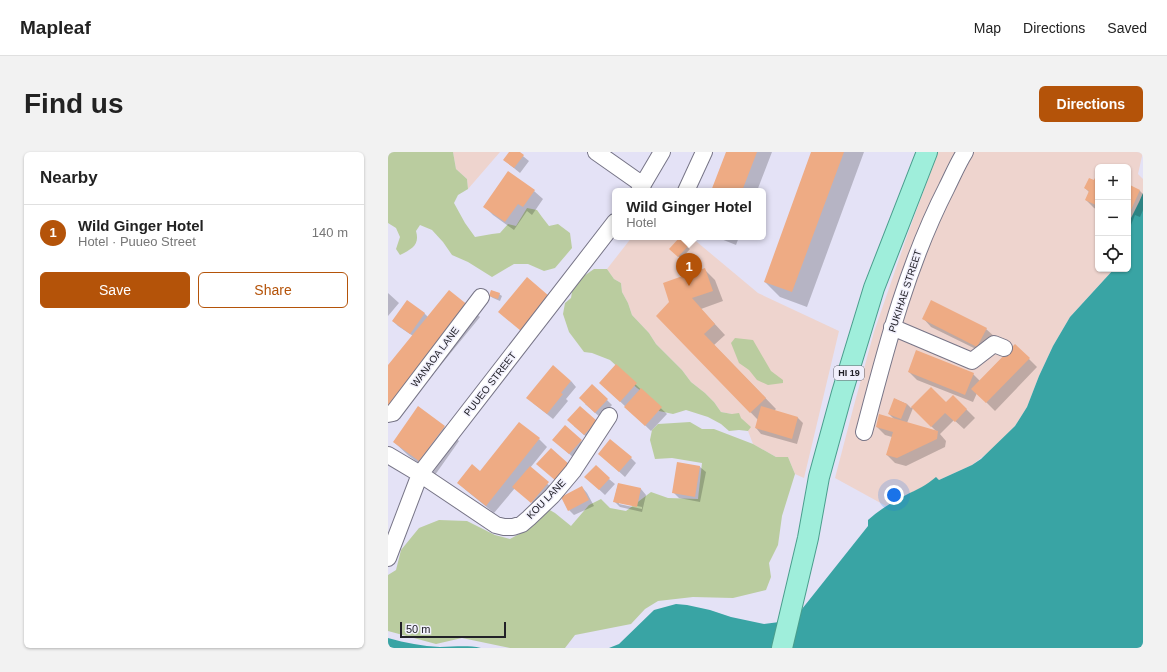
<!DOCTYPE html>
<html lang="en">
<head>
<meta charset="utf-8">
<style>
	body { margin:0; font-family:Arial,sans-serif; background:#f2f2f2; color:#222 }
	.controls { position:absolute; right:12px; top:12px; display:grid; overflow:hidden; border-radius:6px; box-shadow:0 1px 3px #0004 }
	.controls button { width:36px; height:36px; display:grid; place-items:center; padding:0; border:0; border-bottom:1px solid #e0e0e0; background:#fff; color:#222; font:20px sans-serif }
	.scale { position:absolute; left:12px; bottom:10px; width:106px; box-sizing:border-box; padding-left:4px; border:2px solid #222128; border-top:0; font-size:11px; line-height:14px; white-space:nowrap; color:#222128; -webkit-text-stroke:3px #f1f0fc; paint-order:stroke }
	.you { position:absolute; left:506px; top:343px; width:14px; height:14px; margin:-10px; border:3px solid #fff; border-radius:50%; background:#1a73e8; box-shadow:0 0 0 6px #1a73e833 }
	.badge { display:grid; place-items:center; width:26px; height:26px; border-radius:50%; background:#b45309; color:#fff; font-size:13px; font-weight:700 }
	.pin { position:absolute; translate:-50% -33px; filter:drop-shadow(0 1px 2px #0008) }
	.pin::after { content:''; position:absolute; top:21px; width:14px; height:12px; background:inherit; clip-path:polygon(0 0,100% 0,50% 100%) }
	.popup { position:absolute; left:224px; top:36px; width:154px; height:52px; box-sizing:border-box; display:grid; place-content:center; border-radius:6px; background:#fff; filter:drop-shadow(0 1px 3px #0005); font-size:13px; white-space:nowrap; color:#767676 }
	.popup b { font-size:15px; color:#222 }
	.popup::after { content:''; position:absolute; left:50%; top:100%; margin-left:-8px; border:8px solid transparent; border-top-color:#fff }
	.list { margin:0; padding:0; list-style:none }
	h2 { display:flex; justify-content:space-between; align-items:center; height:52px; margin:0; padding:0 16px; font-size:17px }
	h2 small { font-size:13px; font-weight:400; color:#767676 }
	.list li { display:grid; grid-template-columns:26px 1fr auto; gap:12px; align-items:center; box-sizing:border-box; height:56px; padding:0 16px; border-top:1px solid #e0e0e0 }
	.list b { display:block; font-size:15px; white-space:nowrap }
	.list p { margin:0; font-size:13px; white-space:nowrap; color:#767676 }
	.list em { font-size:13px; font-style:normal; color:#767676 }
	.actions { display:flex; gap:8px; padding:12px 16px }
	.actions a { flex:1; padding:9px 0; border:1px solid #b45309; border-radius:6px; text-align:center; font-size:14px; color:#b45309 }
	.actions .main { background:#b45309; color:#fff }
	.icon { flex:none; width:22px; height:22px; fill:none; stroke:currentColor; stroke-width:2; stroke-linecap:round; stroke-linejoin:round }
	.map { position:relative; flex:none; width:755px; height:496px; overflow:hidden; border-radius:6px }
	header { display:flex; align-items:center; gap:24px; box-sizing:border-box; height:56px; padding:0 20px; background:#fff; border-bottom:1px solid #e0e0e0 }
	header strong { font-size:19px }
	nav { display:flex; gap:22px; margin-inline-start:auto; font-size:14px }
	.intro { display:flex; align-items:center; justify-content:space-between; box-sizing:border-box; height:96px; padding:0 24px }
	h1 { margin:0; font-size:28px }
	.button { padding:10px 18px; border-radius:6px; background:#b45309; color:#fff; font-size:14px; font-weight:700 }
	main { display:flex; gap:24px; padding:0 24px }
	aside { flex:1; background:#fff; border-radius:6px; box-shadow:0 1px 3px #0004 }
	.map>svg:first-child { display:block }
</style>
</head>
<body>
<header>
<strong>Mapleaf</strong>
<nav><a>Map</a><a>Directions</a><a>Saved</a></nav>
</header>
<div class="intro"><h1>Find us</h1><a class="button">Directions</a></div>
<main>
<aside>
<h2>Nearby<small></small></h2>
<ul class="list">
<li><span class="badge">1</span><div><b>Wild Ginger Hotel</b><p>Hotel · Puueo Street</p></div><em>140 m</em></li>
</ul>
<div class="actions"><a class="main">Save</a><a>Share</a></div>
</aside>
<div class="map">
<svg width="755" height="496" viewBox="0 0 755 496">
	<rect width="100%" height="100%" fill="#e4e2f6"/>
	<path fill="#eed4ce" d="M65 0H112L80 37 79 27 68 17Z
		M550 0H755L750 22 755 27V41L751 50 740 72V15H710V117H726L682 165 665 194 651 224 639 255 627 274 602 299 584 313 551 328 548 326 540 332 498 354 447 326 465 257 486 180 519 84Z
		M244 85H303L370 141 451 179 416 326 407 322 400 305H388L365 292 360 279 362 275 353 266 344 262 333 260 326 250 317 241 303 230 294 218 268 192 261 181 244 163 240 151 234 140 233 131 226 127 219 117Z"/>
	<path fill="#bacc9f" d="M0 0H65L68 17 79 27 80 37 70 43 66 51 77 71 87 85 104 82 112 81 120 72 128 74 139 56 149 58 154 65 161 74 170 72 182 81 184 96 167 116 156 119 140 112H126L104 125 80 110 64 103 55 90 44 78 32 73 28 79C32 93 24 97 12 103L8 97 12 85 8 76 0 71Z
		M206 117H219L226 127 233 131 234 140 240 151 244 163 261 181 268 192 294 218 303 230 317 241 326 250 333 260 344 262 351 261 353 266 363 275 360 279 351 278 341 279 333 272 320 265 298 258 285 262 271 259 260 244 249 236 240 228 233 218 222 208 204 201 196 200 181 180 175 162 177 151 183 146 185 134 193 126Z
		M347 186 365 188 383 219 395 228V231L380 233 369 228 361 218 351 211 343 191Z
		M302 270 314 277H326L365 292 388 305H400L407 322 394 364 390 393 381 411 383 425 378 438 345 446 305 445 270 449 257 457 243 472 187 483 177 496H122L74 486 48 492 0 479V423L8 418 13 398 31 376 51 368 79 369 107 383 122 387 144 375 160 357 167 361 183 374 201 353 213 347 222 356 238 359 263 340 280 346 310 347 314 311 284 306 267 307 262 288 264 278 270 272Z"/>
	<path fill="#39a4a4" d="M755 41V496H221L231 492 266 458 288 452 299 453 322 458 343 465 376 472 399 469 414 457 480 374V368C491 358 504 350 518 343 528 338 539 333 548 325L551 328 584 313 593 307 627 274 639 255 651 224 665 194 682 165 726 117H740V72L751 50Z
		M0 486C18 491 34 494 52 495 66 495 79 493 93 496H0Z"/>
	<path fill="#0003" fill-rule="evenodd" d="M122 0H130L141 9 132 21 116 8Z
		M339 0H384L369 39H324Z
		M425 0H476L419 155 392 145 377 130Z
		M710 21V58L706 56 698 48 701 40 697 36 706 29Z
		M740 33 752 39 755 42V58L752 65 747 63 743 73 740 72Z
		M146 39 155 47 144 63 139 59 126 78 105 63 97 55Z
		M328 85H351L348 93Z
		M299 95 302 97 293 107 283 97Z
		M316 117 327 128 335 149 313 157 337 183 326 193 388 257 386 259 410 266 415 271 409 292 373 282 368 276 370 268 270 164Z
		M0 141 11 151 0 164Z
		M111 142 114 144 112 149 105 146 102 144Z
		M81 155 92 165 8 268 0 262V215L25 184 10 174 5 169 36 161 40 165Z
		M535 166 598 177 607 185 598 202 543 175Z
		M627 193 649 215 607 259 589 241 585 250 529 228 521 220 585 222 592 229Z
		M228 214 279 262 263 279 218 236Z
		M183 229 188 235 178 247 180 249 165 267 145 251Z
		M543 236 558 251 565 244 587 266 576 277 566 268 552 282 558 289 557 295 518 314 507 311 499 303 504 285 497 283 489 275 507 268 501 262 507 247 519 252 523 256ZM525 256 549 280 519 271Z
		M219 248 224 253 213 266 197 252Z
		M192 255 213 275 202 288 186 274Z
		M56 275 71 289 47 323 21 304 6 290Z
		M151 287 159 295 142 316 165 337 149 355 127 336 106 361 79 339 70 331 93 320Z
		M193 289 198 294 187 307 171 293Z
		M243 306 248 311 237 325 217 307Z
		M290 311 312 315 318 320 312 350 291 346 285 340Z
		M221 327 227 332 217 343 203 330Z
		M230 332 253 337 258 343 254 360 232 355 226 349ZM231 350 254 355V357L231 352Z
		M194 335 199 341 206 354 186 363 181 358Z"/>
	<path fill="#eeab84" d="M121 0H132L136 3 126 16 115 8Z
		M338 0H369L354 39H323Z
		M423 0H456L404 140 376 130Z
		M120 19 147 38 135 55 130 52 117 70 95 55Z
		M710 19V54L697 48 701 39 696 36 701 26 706 28Z
		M740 32 752 38 743 58 740 56Z
		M291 86 300 94 290 105 281 97Z
		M317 116 325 139 304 146 327 172 316 182 378 246 362 261 268 164 281 150 275 131Z
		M139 125 161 144 133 179 110 160Z
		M61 138 81 154 0 254V213Z
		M103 138 112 141 110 147 101 144Z
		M19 148 37 161 22 182 4 169Z
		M543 148 599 176 589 195 534 167Z
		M627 192 642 206 598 251 583 237Z
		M528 198 586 221 577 243 520 220Z
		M228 212 249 231 232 250 211 231Z
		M165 213 183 229 173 241 175 242 159 262 138 246Z
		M204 232 220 247 207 261 191 246Z
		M543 235 558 250 565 243 579 257 567 270 557 261 543 275 523 255Z
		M253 236 274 255 257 274 236 255Z
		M506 246 519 252 513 267 500 262Z
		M30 254 57 274 31 309 5 290Z
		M192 254 209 269 196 283 179 268Z
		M373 254 410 265 404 287 367 276Z
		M491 262 550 279 549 287 509 306 498 303 505 280 488 275Z
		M131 270 152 286 98 354 69 331 84 312 92 319Z
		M177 273 194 288 181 302 164 288Z
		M222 287 244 305 231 320 210 302Z
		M163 296 182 313 168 329 148 312Z
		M289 310 312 314 307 345 284 341Z
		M208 313 222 326 211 338 196 325Z
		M142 314 161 330 143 351 124 335Z
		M230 331 253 336 249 355 225 350Z
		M194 334 201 348 180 359 173 345Z"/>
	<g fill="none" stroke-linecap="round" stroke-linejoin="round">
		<defs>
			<path id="minor" d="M208 0 255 33
				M251 39 274 0
				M298 39 316 0
				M504 175 584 209 606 192 616 196
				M0 262 5 261 93 145
				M476 280C498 196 519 113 559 35 565 23 570 11 577 0
				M0 303 32 322 108 373 116 375H125L134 372 141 366 164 344 185 319 221 264
				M0 406 32 322 227 70"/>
			<path id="major" d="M394 496 420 386 431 325 454 241 486 136 539 0"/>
		</defs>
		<use href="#minor" stroke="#777587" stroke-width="18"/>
		<use href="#major" stroke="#4a9e8d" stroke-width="22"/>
		<use href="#minor" stroke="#fff" stroke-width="16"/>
		<use href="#major" stroke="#9feedb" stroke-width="20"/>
	</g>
	<g text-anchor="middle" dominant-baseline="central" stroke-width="3" stroke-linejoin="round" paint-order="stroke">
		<rect fill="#f1f0fc" stroke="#605f68" stroke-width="1" x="446" y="214" width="30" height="14" rx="3"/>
		<g font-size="9" font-weight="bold" fill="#222128">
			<text x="461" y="221">HI 19</text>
		</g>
		<g font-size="10" fill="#222128" stroke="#f1f0fc">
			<text transform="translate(517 139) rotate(-72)">PUKIHAE STREET</text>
			<text transform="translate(47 205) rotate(-53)">WANAOA LANE</text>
			<text transform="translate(102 232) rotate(-52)">PUUEO STREET</text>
			<text transform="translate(158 347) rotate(-46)">KOU LANE</text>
		</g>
	</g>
</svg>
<div class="controls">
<button>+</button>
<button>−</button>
<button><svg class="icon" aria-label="locate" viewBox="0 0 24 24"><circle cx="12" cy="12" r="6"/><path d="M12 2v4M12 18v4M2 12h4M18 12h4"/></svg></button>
</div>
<div class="scale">50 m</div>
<div class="you"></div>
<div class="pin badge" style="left:301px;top:134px">1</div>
<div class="popup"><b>Wild Ginger Hotel</b>Hotel</div>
</div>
</main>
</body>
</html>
